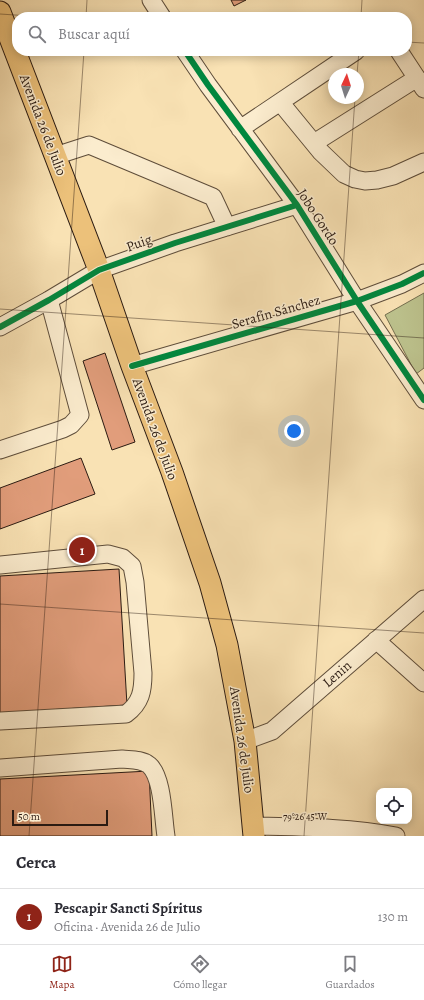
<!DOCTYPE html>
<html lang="es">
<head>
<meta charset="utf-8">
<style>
	body { margin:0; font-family:Alegreya,serif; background:#f7f7f7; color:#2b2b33 }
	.controls { position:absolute; right:12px; bottom:12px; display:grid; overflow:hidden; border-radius:8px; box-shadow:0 2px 10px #0003 }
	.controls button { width:36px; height:36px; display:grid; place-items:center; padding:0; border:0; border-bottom:1px solid #e1e1e2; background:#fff; color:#2b2b33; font:20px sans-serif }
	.compass { position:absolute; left:328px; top:68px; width:36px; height:36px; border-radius:50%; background:#fff; box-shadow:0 2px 10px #0003; rotate:4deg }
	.scale { position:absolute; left:12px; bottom:10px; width:96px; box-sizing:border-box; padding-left:4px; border:2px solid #2b1b12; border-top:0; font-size:11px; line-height:14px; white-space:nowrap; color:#2b1b12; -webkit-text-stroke:3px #fbecce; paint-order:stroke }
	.you { position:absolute; left:294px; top:431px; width:14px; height:14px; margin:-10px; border:3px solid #fff; border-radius:50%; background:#1a73e8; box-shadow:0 0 0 6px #1a73e833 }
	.badge { display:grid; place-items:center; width:26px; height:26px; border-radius:50%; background:#8f2418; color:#fff; font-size:13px; font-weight:700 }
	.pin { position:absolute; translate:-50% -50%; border:2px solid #fff; box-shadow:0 1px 4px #0006 }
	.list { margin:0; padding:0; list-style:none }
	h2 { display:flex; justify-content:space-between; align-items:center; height:52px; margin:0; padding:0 16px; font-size:17px }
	h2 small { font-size:13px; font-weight:400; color:#7c7c81 }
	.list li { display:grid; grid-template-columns:26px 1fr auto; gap:12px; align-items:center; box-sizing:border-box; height:56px; padding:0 16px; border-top:1px solid #e1e1e2 }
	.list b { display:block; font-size:15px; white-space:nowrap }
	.list p { margin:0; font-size:13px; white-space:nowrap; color:#7c7c81 }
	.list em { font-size:13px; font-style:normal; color:#7c7c81 }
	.icon { flex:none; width:22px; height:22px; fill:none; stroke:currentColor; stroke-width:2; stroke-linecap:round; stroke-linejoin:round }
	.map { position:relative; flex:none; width:424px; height:836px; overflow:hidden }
	.search { position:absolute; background:#fff; box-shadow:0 2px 10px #0003; left:12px; right:12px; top:12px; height:44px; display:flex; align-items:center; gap:10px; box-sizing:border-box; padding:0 14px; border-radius:16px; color:#7c7c81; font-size:15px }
	.sheet { height:108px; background:#fff }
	nav { display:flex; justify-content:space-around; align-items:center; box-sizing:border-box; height:56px; border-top:1px solid #e1e1e2; background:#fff; font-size:11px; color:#7c7c81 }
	nav a { display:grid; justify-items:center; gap:2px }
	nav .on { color:#8f2418 }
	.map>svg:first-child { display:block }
</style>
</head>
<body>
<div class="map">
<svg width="424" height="836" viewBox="0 0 424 836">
	<rect width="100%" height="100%" fill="#f9e2b4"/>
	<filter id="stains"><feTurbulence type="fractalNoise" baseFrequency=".005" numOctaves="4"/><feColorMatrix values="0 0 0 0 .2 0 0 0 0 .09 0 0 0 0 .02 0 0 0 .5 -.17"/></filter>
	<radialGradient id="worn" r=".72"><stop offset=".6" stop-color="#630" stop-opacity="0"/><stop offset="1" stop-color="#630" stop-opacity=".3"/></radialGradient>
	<path fill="#bdc38e" stroke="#746f50" d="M424 293V368L416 374 385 315Z"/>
	<path fill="#e19d7b" stroke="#2b1b12" d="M231 0H246L234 6Z
		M105 353 135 442 112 450 83 361Z
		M81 458 95 494 0 529V488Z
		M119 569 127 705 0 713V576Z
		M149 771 152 836H0V779Z"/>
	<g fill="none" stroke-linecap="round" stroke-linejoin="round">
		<defs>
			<path id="minor" d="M151 0 162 17
				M185 51 208 85 297 205 357 301 424 400
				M399 51 424 89
				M280 102 321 152 344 174 355 179 365 181 377 180 393 176 424 162
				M240 129 356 51
				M314 143 417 78
				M55 156 89 145 213 197 227 227
				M0 327 49 300 99 270 175 243 297 205
				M132 366 357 301 402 284 424 273
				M0 450 63 429 71 425 80 415 49 300
				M0 565 108 554 123 558 132 566 135 582 143 673C143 691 141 703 126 714L0 721
				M376 640 424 683
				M245 741 272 731 424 599
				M0 768 122 759C131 760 141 759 149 765 163 777 163 818 166 836
				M254 826C301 827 349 827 396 836"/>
			<path id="major" d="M0 12 99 270 132 366 172 472 210 583 227 645 245 741 254 836"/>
		</defs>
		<use href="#minor" stroke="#5e4d3a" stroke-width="19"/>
		<use href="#major" stroke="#2b1b12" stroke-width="23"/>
		<use href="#minor" stroke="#fbecce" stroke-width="17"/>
		<use href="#major" stroke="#ecc17a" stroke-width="21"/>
		<defs>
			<path id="cycleway" d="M185 51 208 85 297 205 357 301 424 400
				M0 327 49 300 99 270 175 243 297 205
				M132 366 357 301 402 284 424 273"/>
		</defs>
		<use href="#cycleway" stroke="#fbecce" stroke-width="8"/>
		<use href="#cycleway" stroke="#00873e" stroke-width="6"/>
	</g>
	<path fill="none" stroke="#2b1b12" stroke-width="1" stroke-opacity="0.45" d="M0 14 45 17M86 17 87 0M361 17 362 0M407 42 424 43M357 74 359 51M0 309 424 338M0 604 424 633M29 836 84 51M304 836 355 98"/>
	<g text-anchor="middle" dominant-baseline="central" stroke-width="3" stroke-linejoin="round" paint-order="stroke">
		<g font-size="14" fill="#2b1b12" stroke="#fbecce">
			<text transform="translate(43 125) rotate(69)">Avenida 26 de Julio</text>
			<text transform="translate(318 217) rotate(57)">Jobo Gordo</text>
			<text transform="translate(139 243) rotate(-20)">Puig</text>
			<text transform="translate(276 312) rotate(-16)">Serafín Sánchez</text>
			<text transform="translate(155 429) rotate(70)">Avenida 26 de Julio</text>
			<text transform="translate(337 674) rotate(-41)">Lenin</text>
			<text transform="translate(242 740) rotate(82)">Avenida 26 de Julio</text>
		</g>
	</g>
	<g font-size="10" text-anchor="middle" fill="#2b1b12" stroke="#fbecce" stroke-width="3" stroke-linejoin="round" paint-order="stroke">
		<text x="305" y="820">79°26'45"W</text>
	</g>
	<rect width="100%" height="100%" filter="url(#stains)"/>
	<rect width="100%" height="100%" fill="url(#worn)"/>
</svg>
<div class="controls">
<button><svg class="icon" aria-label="locate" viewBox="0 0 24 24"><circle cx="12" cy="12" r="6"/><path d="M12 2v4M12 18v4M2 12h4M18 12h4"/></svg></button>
</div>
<svg class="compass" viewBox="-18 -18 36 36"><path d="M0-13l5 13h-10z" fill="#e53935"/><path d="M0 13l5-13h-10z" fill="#7c7c81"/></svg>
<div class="scale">50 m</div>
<div class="you"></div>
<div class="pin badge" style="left:82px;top:550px">1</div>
<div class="search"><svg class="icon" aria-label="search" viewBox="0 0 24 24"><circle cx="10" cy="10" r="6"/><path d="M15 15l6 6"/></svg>Buscar aquí</div>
</div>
<section class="sheet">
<h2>Cerca<small></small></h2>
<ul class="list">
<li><span class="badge">1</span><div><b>Pescapir Sancti Spíritus</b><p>Oficina · Avenida 26 de Julio</p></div><em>130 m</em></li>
</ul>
</section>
<nav>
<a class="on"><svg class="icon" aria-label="map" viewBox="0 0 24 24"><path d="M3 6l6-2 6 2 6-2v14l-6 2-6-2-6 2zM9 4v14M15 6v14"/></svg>Mapa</a>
<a><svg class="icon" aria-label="directions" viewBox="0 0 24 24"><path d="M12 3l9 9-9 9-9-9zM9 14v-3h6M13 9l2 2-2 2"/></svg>Cómo llegar</a>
<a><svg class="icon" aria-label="saved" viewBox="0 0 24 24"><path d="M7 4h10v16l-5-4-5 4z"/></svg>Guardados</a>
</nav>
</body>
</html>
